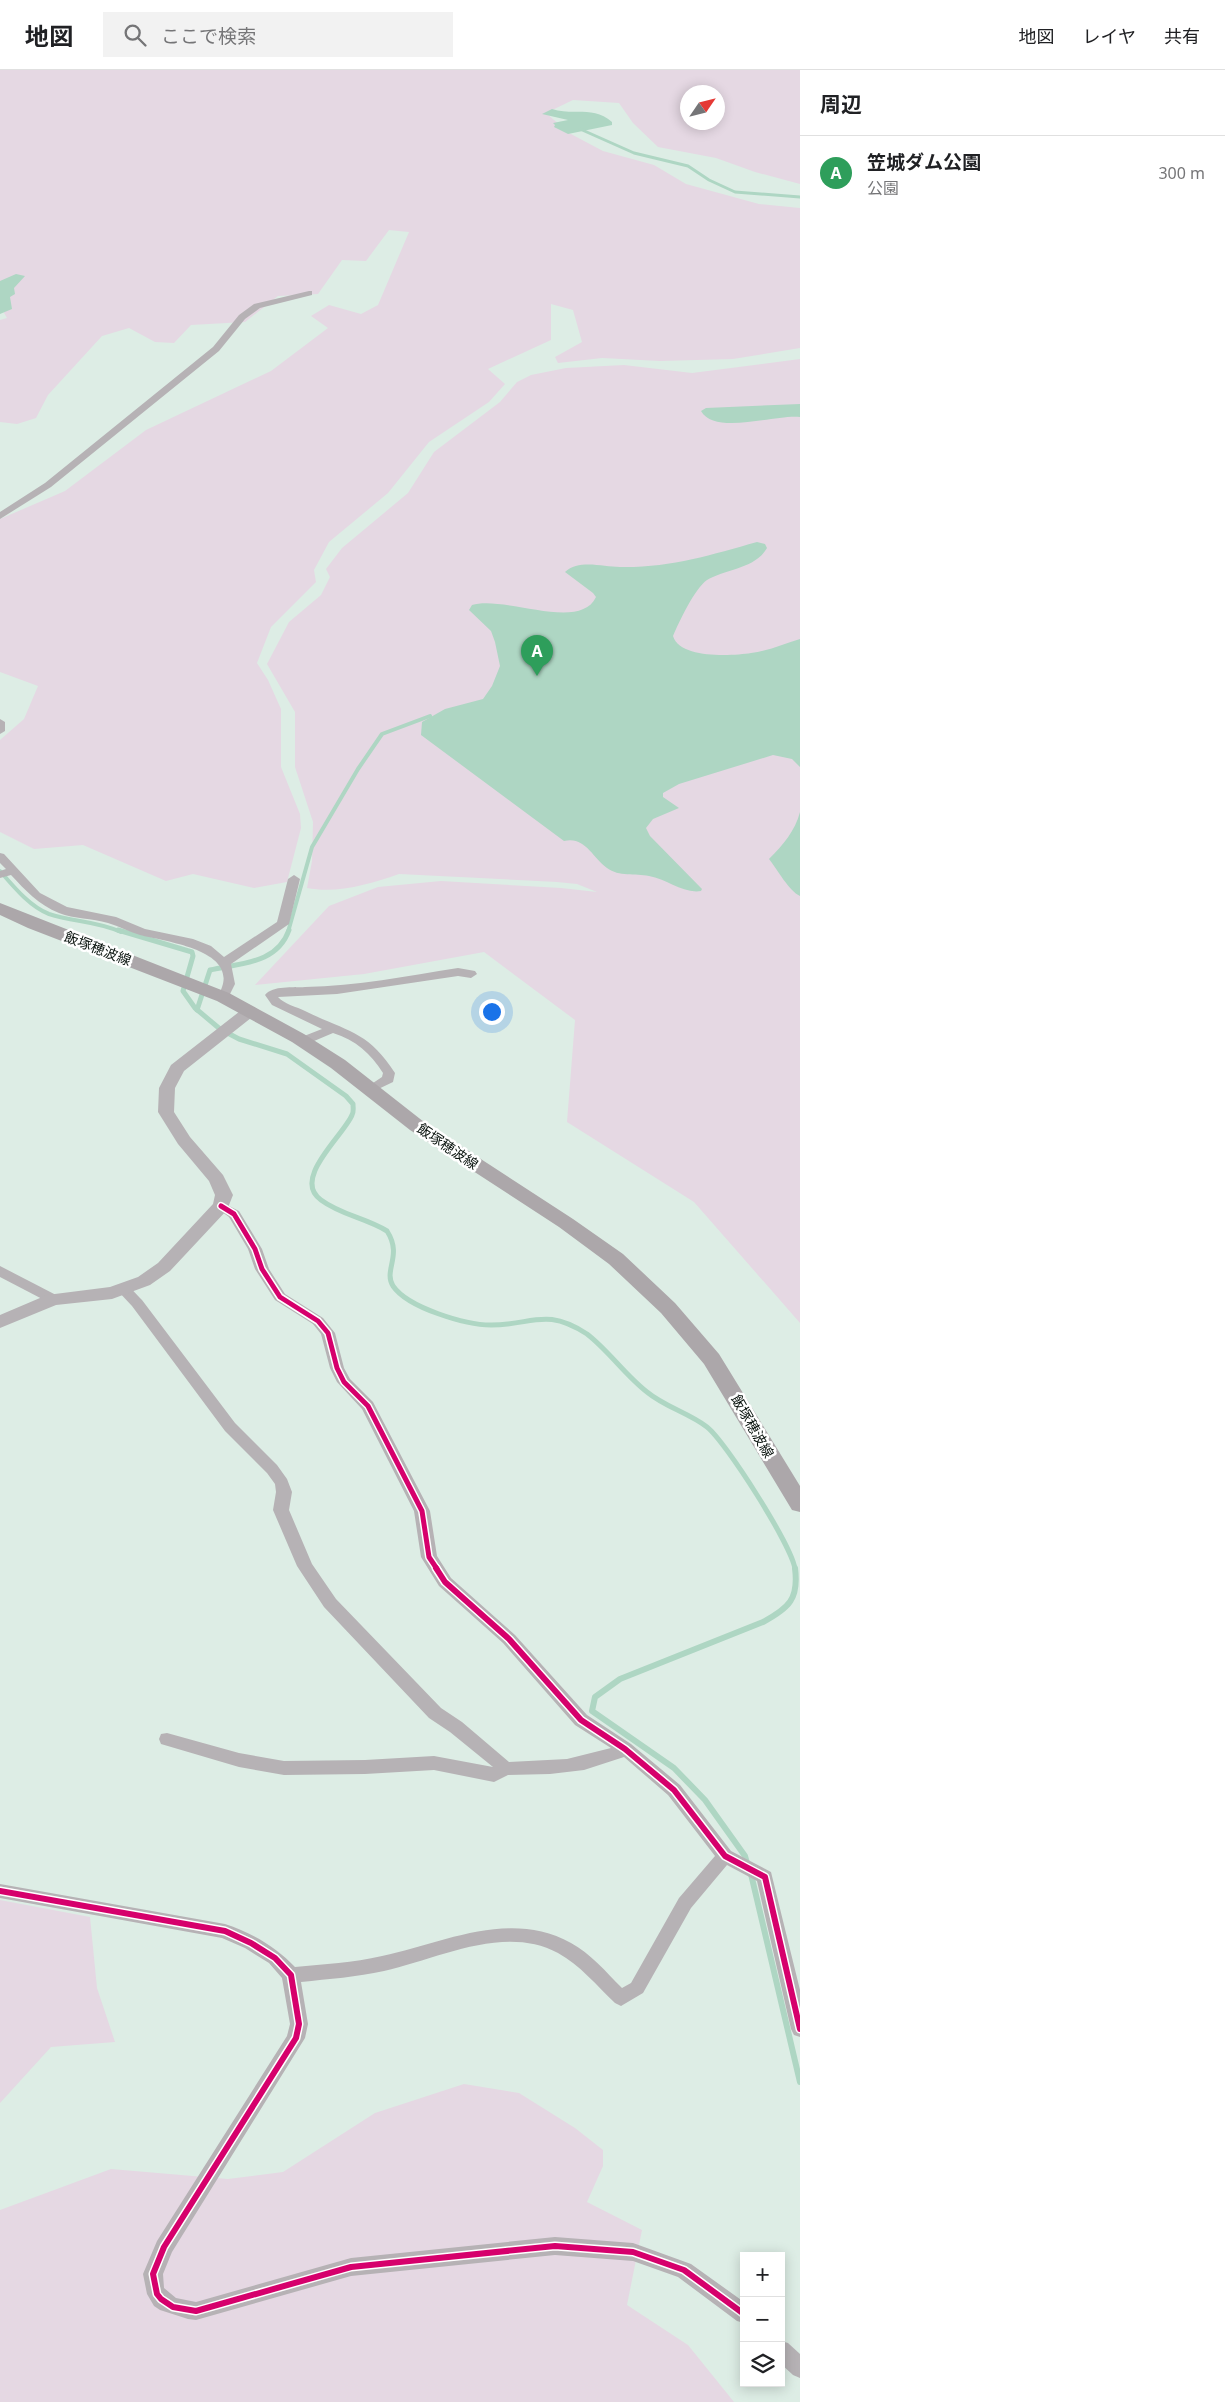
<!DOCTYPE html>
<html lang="ja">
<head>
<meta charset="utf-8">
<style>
  :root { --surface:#fff; --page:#f2f2f2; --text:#202124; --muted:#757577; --line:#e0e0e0; --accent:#b45309 }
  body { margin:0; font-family:"Noto Sans","Noto Sans JP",sans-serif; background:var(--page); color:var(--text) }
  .controls { position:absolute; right:15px; bottom:15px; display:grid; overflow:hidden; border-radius:0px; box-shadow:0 2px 12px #0003 }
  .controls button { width:45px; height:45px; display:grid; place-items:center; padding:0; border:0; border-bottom:1px solid var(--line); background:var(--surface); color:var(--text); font:25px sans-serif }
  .compass { position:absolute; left:680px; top:15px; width:45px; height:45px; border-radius:50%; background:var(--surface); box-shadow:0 2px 12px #0003; rotate:55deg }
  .you { position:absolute; left:491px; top:941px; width:18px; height:18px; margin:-12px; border:4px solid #fff; border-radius:50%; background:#1a73e8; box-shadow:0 0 0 8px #1a73e833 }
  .badge { display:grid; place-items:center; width:32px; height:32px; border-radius:50%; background:var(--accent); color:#fff; font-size:16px; font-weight:700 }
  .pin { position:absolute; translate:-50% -41px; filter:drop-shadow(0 1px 2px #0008) }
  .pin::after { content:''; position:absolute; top:26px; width:18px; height:15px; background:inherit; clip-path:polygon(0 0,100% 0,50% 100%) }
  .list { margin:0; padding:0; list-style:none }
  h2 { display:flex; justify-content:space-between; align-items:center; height:65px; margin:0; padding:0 20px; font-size:21px }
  h2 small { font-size:16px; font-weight:400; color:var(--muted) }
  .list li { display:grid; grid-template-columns:32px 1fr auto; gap:15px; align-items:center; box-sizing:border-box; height:75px; padding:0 20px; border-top:1px solid var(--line) }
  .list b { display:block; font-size:19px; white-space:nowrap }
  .list p { margin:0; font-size:16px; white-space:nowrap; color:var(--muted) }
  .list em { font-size:16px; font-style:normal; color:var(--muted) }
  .icon { flex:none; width:28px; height:28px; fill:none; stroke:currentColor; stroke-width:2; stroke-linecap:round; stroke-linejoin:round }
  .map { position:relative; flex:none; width:800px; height:2332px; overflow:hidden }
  header { display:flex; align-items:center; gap:30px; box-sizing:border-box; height:70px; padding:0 25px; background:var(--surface); border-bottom:1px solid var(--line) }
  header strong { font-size:24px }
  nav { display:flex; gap:28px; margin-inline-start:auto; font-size:18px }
  .search { width:350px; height:45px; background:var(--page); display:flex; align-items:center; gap:12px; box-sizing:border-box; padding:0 18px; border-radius:0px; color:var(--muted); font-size:19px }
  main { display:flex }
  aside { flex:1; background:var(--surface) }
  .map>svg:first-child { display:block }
  .green { fill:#e5d8e3; fill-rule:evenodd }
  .water { fill:#aed6c3 }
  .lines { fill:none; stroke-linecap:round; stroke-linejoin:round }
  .stream-far3 { stroke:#aed6c3; stroke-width:3 }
  .stream-far2 { stroke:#aed6c3; stroke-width:4 }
  .stream-far1 { stroke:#aed6c3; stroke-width:5 }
  .stream { stroke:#aed6c3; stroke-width:6 }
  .minor { fill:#b6b2b5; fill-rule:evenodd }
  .tertiary { fill:#b6b2b5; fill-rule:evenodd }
  .secondary { fill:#aca7aa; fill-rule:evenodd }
  .cycleway-far1-casing { stroke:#fff; stroke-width:8 }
  .cycleway-casing { stroke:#fff; stroke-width:9 }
  .cycleway-far1 { stroke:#d6006c; stroke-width:5 }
  .cycleway { stroke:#d6006c; stroke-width:6 }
  .labels { text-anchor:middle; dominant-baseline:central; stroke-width:5; stroke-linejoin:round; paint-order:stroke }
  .street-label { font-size:14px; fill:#08120d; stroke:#fff }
</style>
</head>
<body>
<header>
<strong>地図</strong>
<div class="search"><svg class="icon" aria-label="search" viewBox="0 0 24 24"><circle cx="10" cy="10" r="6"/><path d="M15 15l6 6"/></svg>ここで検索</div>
<nav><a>地図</a><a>レイヤ</a><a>共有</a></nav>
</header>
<main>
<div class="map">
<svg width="800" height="2332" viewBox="0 0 800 2332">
  <rect width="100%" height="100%" fill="#ddede5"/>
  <g class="green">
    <path d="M0,0H800V114L755,102L716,88L658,77L633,53L619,33L573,30L546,43L569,63L603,81L654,95L686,114L759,134L800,138V278L733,289L660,291L602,288L558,293L555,287L582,272L573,240L551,234V270L488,299L505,314L489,332L429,372L388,423L329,472L314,500L316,512L271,557L257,593L268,610L281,639V697L300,744L301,758L287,812L254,818L193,804L166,811L83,775L34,779L0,762V670L24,649L38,616L0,602V449L65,421L146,360L271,301L328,258L311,246L329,235L361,244L378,235L409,162L389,160L366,191L342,190L318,224L278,226L245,252L191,255L174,273L155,272L129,258L102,266L48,325L36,348L17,354L0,352V250L7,248L3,241L0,240ZM688,22H718V52H688Z"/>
    <path d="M800,289V1253L694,1132L567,1052L575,950L484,882L364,904L255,915L329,836L378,817L441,811L561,818L597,822L577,814L557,812L399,804C371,814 336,824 307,818L312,791L313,752L295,697V642L267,594L289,552L321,525L330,507L326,499L342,478L408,423L434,382L500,332L517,312L531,305L566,298L624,295L692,303Z"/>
    <polygon points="0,1830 90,1847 97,1918 115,1972 51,1977 0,2033"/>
    <polygon points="464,2014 519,2023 575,2058 603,2080 603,2096 587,2132 642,2160 627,2235 688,2275 734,2332 0,2332 0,2140 111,2099 228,2109 283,2102 375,2043"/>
  </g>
  <g class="water">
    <path d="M552,39C573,46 593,35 612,52V55L568,64L554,57L555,55L553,53L568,50L542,44Z"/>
    <polygon points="16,204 25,206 14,218 15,224 10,227 12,239 0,244 0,211"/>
    <path d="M800,334V347C776,344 715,366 701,341L706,338Z"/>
    <path d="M757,472L765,474L767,478C755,499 725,499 707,510C695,518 679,552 673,566C680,589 732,586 751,583C768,581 784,574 800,569V697L792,689L773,685L679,714L663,723V727L679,738L653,749L646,758L650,766L702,819L701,821C683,824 667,809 649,806C635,803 619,807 607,798C592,787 585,766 564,771L421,665L422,652L445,639L483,629L492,616L500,596L495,572L491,561L469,540L472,535C504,525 580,562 596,527L593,523L565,502C579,489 603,497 620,497C669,498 711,485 757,472Z"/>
    <path d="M800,742V826C789,821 777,799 769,789C783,775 795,761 800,742Z"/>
  </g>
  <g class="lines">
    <polyline class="stream-far3" points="580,59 634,83 688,96 709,110 735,122 800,127"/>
    <g class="stream-far2">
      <path d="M0,801C13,816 30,837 49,844C73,852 98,851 121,862"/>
      <polyline points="288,862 312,777 358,699 382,664 430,646"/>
    </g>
    <g class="stream-far1">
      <path d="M118,860L192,882L193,886L183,921L195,938L220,959L239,969L287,984L346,1026L353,1034C353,1038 354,1042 352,1045C344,1065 291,1109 321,1130C341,1145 366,1148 387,1161C403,1186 383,1200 393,1216C408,1238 466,1255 491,1255C533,1255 545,1237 587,1264C609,1281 625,1305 647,1322C665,1337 689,1343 707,1357C726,1372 792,1476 795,1499"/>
      <path d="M197,940L210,900C241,893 277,894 289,860"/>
    </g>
    <g class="stream">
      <path d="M747,1793L745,1786L705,1730L674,1698L592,1641L595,1627L620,1609L763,1552C789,1538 799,1529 795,1498"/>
      <polyline points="751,1804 800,2012"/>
    </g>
    <g class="minor">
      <polygon points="309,221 312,221 312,225 260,238 245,249 219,281 51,417 0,449 0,442 45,413 213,277 239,245 254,234"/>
      <polygon points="0,649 5,652 5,661 0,664"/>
      <path d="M0,783L4,784L40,823L67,837L116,847L145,859L193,869L211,876L224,887L277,852L288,809L294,805L300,809L289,854L231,894L235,914L227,930L223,931L217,927C247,881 167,872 140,865C129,862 119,856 108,853C92,848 74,849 59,843C39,835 25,820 11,805L0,808V801L6,799L0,793Z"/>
      <path d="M458,898L475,901L477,904L471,908L458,906L337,924L278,927C284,934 297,937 305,941C348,962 368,961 395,1003L393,1012L370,1023L364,1019L382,1007L383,1003C370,983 356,970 333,963L307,974H299L297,971L299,968L322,959L272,935L265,925C273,915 293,918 305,917C357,916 407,906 458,898Z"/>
      <path d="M221,1132L239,1141L262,1179L269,1199L285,1224L323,1248L335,1263L344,1298L350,1309L373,1332L430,1441L437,1486L451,1508L515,1565L587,1645L631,1674L680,1715L731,1781L771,1802L800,1920V1967L794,1965L791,1959L757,1811L727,1795L691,1838L643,1923L621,1936L615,1933C597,1916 580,1895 558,1883C504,1854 438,1889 384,1901C357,1907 329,1909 301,1912L308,1954L305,1968L172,2182L163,2204L164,2218L176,2228L196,2232L351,2188L555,2167L633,2173L691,2194L744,2232V2253L737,2251L678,2207L633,2191L555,2185L351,2206L196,2250L188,2249L160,2240L154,2236L147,2224L143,2204L157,2171L287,1966L290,1954L282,1908L269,1893L245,1878L222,1868L0,1828V1814L225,1854C252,1863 276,1877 295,1897C324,1894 353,1893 382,1886C444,1873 509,1839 571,1873C590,1883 606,1902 622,1918L631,1913L679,1828L715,1786L668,1725L624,1687L584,1700L550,1704L508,1705L494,1712L434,1700L365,1704L284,1705L239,1697L161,1674L159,1669L161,1664L167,1663L239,1683L284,1691L365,1690L434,1686L493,1697L450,1662L429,1648L324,1537L297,1496L273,1440L276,1422L275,1414L267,1403L225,1361L132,1236L117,1220L119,1217C130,1214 135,1223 142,1230L235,1353L277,1395L287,1409L292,1422L289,1440L312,1494L336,1529L441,1638L462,1652L509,1692L567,1689L611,1678L575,1655L503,1573L439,1516L421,1487L414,1441L362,1339L337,1312L330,1298L321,1264L313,1254L275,1230L255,1199L248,1179L229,1147L214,1136Z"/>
      <polygon points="0,1196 58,1226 60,1229 53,1234 48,1232 0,1207"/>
      <polygon points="781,2271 788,2273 800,2284 800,2308 793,2305 781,2294"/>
    </g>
    <polygon class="tertiary" points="250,936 256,938 258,941 256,944 184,1001 175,1018 174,1042 190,1067 223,1105 233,1125 227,1140 170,1201 150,1215 112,1229 56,1235 0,1258 0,1245 47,1225 110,1217 138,1207 158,1193 213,1134 215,1125 209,1111 178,1074 158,1042 159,1018 171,995 244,938"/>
    <polygon class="secondary" points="0,833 229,923 304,964 345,990 424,1052 573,1149 623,1184 675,1233 719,1284 800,1416 800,1442 792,1440 704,1294 661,1243 609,1194 559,1157 410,1060 331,998 292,972 217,931 28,858 0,845"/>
    <g class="cycleway-far1-casing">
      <polyline id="cycleway-far1" points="221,1136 234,1144 255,1179 262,1199 280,1227 318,1251 328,1263 337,1298 344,1312 368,1336 422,1441 429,1487 437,1499"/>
    </g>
    <g class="cycleway-casing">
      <g id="cycleway">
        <polyline points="436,1498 445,1512 509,1569 581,1650 625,1679 674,1720 725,1786 765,1807 800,1959"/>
        <polyline points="0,1821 225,1861 251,1873 275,1888 291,1905 299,1954 296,1968 164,2177 153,2204 157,2224 161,2229 173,2237 196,2241 351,2197 555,2176 633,2182 684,2200 744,2244"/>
      </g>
    </g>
    <use href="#cycleway-far1" class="cycleway-far1"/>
    <use href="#cycleway" class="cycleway"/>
  </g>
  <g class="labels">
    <g class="street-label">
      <text transform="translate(98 878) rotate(21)">飯塚穂波線</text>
      <text transform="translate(448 1076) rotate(34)">飯塚穂波線</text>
      <text transform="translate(753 1356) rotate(60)">飯塚穂波線</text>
    </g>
  </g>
</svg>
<div class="controls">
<button>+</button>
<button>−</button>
<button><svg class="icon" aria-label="layers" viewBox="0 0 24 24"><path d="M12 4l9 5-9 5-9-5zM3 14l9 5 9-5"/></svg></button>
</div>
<svg class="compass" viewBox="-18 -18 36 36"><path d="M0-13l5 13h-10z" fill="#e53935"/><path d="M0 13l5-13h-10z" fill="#757577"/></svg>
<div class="you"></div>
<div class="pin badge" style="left:537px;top:606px;background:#2e9e5b">A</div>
</div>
<aside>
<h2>周辺<small></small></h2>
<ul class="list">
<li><span class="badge" style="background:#2e9e5b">A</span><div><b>笠城ダム公園</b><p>公園</p></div><em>300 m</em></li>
</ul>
</aside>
</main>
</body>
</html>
